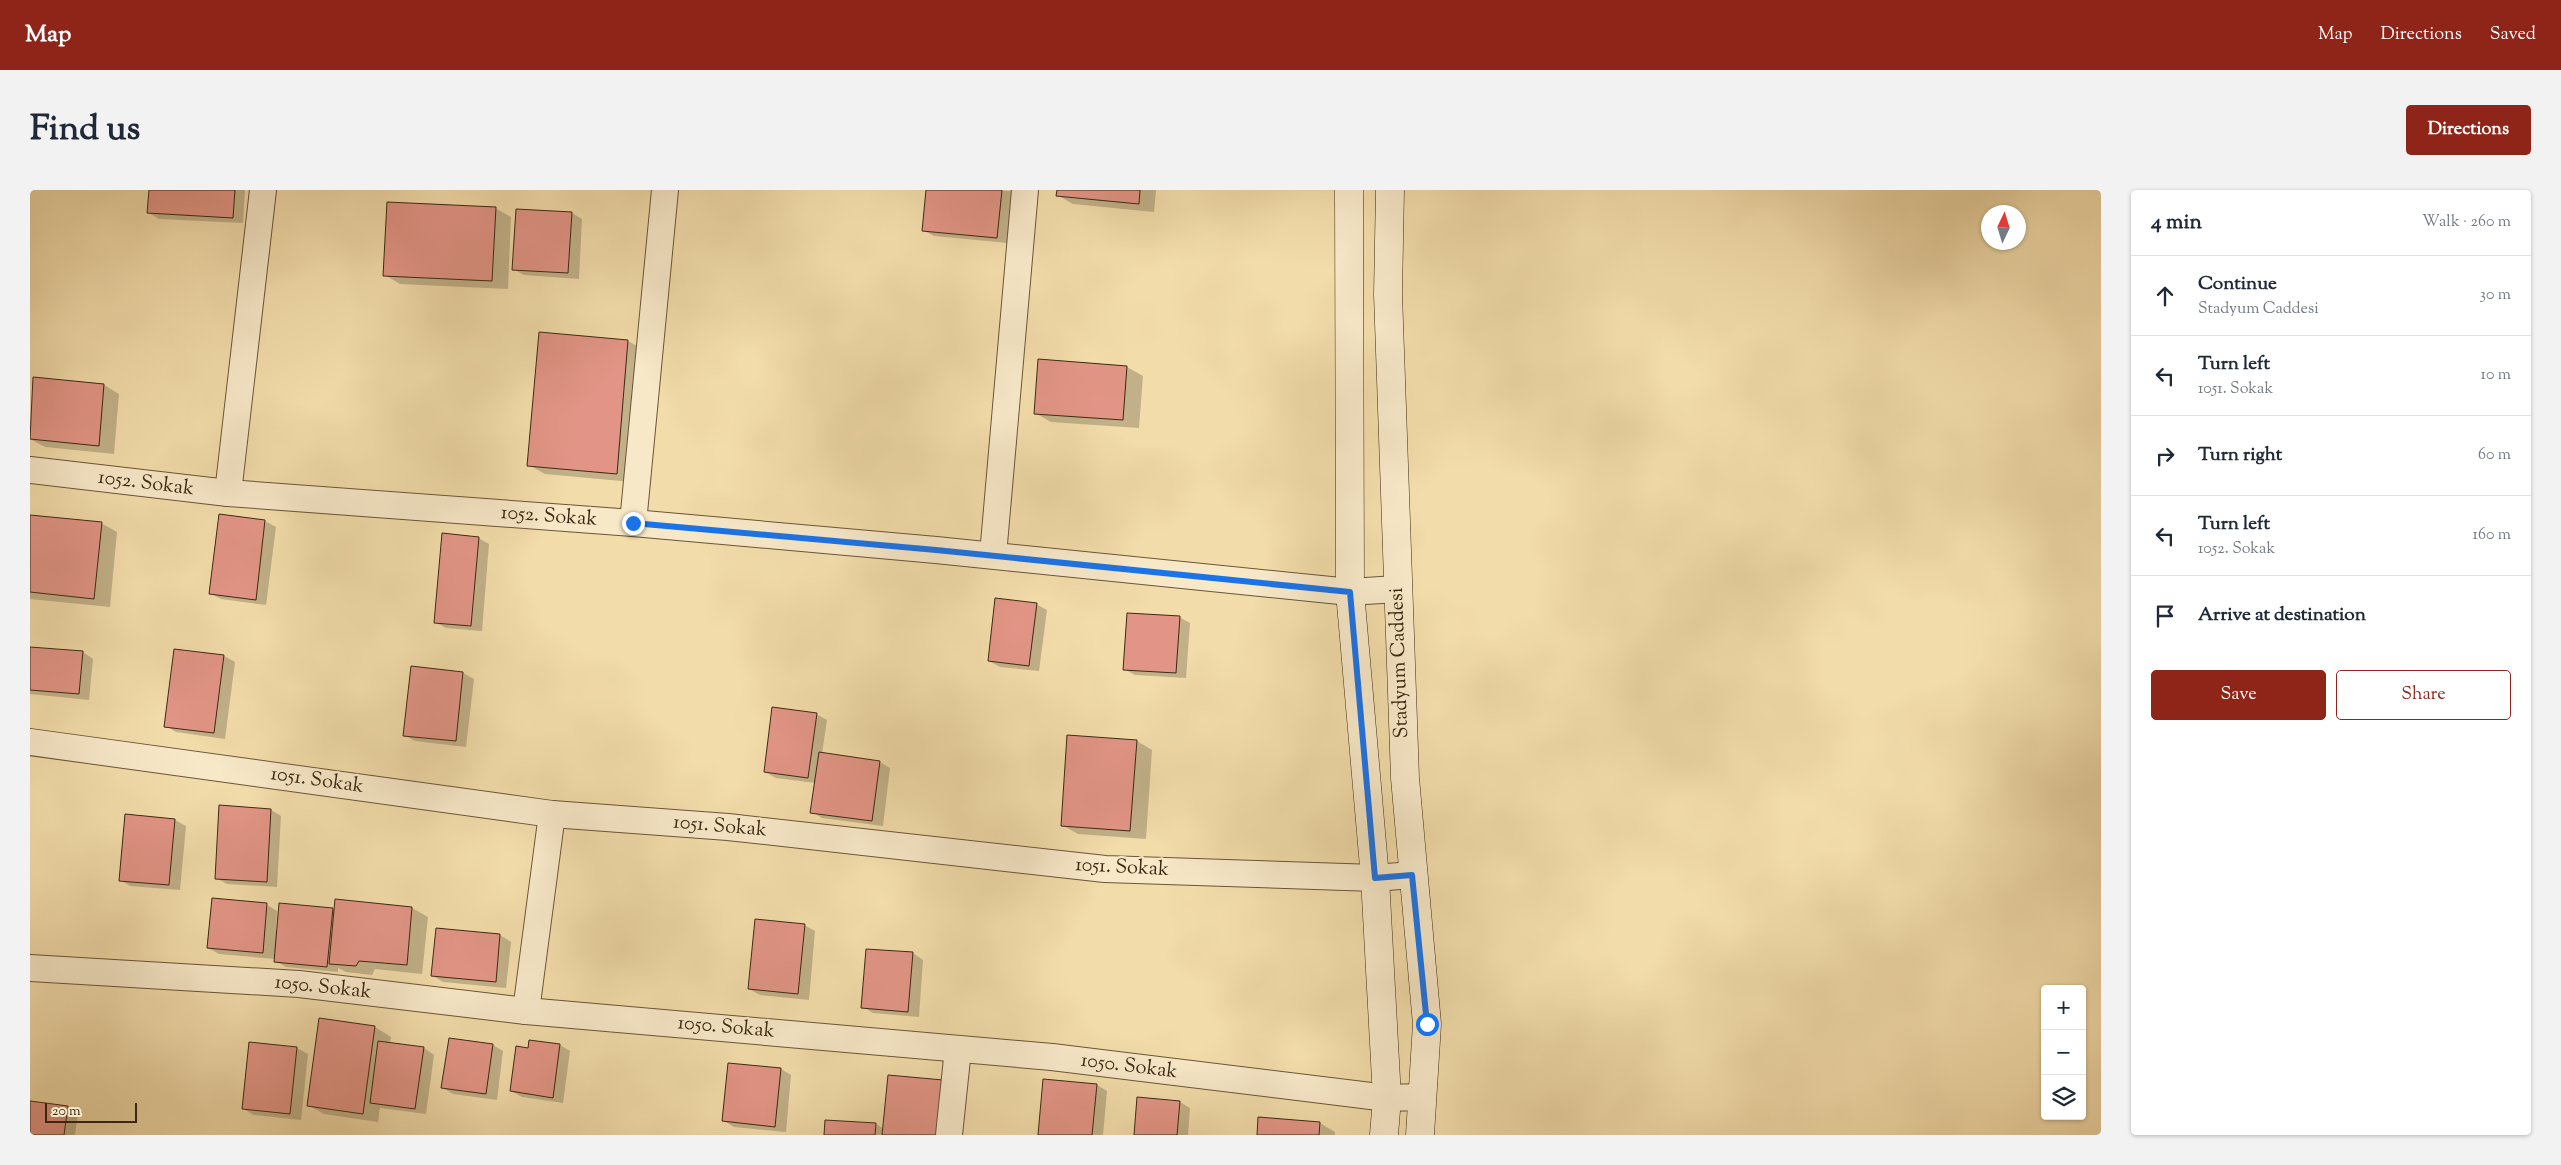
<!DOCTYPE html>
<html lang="en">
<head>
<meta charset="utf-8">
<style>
  :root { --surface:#fff; --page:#f2f2f3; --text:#1f2937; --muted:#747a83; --line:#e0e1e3; --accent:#8f2418 }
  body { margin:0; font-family:"Sorts Mill Goudy",serif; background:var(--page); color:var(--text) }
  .controls { position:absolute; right:15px; bottom:15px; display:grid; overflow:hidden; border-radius:5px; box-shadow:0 1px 4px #0004 }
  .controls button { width:45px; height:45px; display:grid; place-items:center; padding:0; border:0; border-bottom:1px solid var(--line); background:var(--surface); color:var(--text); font:25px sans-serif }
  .compass { position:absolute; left:1951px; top:15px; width:45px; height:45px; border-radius:50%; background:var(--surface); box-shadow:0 1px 4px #0004; rotate:4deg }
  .scale { position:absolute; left:15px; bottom:12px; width:92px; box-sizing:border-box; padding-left:5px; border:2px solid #3c2812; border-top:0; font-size:14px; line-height:18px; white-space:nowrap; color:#3c2812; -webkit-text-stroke:4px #f7e8c8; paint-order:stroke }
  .stop { position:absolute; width:15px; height:15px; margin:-11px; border:4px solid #1a73e8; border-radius:50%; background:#fff }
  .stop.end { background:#1a73e8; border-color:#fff; box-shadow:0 1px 5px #0008 }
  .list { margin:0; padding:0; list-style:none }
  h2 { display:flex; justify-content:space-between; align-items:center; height:65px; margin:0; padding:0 20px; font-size:21px }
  h2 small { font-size:16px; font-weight:400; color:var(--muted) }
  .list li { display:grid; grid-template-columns:32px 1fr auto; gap:15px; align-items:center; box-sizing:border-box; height:80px; padding:0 20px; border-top:1px solid var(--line) }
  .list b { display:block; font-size:19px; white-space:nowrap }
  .list p { margin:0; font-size:16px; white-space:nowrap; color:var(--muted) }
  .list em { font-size:16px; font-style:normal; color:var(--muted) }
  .actions { display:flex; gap:10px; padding:15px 20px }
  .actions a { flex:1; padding:11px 0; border:1px solid var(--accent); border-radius:5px; text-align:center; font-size:18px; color:var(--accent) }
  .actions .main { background:var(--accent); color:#fff }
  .icon { flex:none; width:28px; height:28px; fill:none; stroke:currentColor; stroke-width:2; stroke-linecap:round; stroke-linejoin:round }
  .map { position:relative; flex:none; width:2071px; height:945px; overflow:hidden; border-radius:5px }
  header { display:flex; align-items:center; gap:30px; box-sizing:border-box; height:70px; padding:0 25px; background:var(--accent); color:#fff }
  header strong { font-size:24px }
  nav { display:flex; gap:28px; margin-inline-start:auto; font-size:18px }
  .intro { display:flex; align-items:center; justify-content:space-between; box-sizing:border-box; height:120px; padding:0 30px }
  h1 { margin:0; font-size:35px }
  .button { padding:12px 22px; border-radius:5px; background:var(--accent); color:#fff; font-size:18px; font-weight:700 }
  main { display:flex; gap:30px; padding:0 30px }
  aside { flex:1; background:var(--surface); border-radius:5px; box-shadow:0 1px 4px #0004 }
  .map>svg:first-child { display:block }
  .shadow { fill:#0003 }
  .building { fill:#e29586; stroke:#3c2812 }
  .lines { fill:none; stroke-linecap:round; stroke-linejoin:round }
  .street-casing { stroke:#6a5538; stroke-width:28 }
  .secondary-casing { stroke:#3c2812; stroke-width:29 }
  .street { stroke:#f7e8c8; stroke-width:26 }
  .secondary { stroke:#f7e8c8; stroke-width:28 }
  .route { stroke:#1a73e8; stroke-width:6 }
  .labels { text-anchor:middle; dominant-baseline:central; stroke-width:4.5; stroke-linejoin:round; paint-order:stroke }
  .street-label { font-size:20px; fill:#3c2812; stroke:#f7e8c8 }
</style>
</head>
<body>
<header>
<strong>Map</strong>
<nav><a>Map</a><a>Directions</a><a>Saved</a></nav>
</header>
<div class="intro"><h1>Find us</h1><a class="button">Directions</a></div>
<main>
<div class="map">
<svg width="2071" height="945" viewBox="0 0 2071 945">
  <rect width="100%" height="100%" fill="#f2dcaa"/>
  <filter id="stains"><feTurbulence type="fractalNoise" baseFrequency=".004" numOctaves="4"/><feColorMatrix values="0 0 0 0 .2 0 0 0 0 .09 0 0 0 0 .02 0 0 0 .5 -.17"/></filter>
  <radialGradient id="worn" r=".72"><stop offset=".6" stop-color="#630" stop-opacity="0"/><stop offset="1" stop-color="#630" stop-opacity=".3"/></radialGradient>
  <g class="shadow">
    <polygon points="120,0 215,0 213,33 129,29 119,23"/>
    <polygon points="897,0 983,1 978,53 904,46 893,40"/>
    <polygon points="1028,0 1126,0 1124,22 1043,14 1027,5"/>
    <polygon points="465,18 481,27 478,99 370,94 355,85"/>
    <polygon points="542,23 552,29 549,89 494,85 483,79"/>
    <polygon points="510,143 598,151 614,160 602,292 515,284 499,275"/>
    <polygon points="1097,177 1113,186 1109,238 1021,232 1005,223"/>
    <polygon points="5,188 74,195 89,204 84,264 15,257 0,249"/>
    <polygon points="0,326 71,333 87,342 80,417 0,409"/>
    <polygon points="235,331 246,337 236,415 191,409 180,403"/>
    <polygon points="448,348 459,354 452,441 416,438 405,432"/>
    <polygon points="1006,414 1017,420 1009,481 970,477 959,471"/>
    <polygon points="1149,427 1160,433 1156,488 1105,485 1094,479"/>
    <polygon points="0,458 53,462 63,469 59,510 0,504"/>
    <polygon points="146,460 194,466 205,472 195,549 146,542 136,536"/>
    <polygon points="382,477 433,483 444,489 436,557 385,551 374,545"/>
    <polygon points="786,524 797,530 792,564 850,572 860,578 853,636 792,628 782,622 786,593 746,588 735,582"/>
    <polygon points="1107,551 1122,560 1116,649 1048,644 1032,635"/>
    <polygon points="241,620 251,626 247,697 197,694 186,688"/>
    <polygon points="96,626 145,630 156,636 150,700 100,696 90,690"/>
    <polygon points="237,715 247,721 246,740 248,740 303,719 382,718 398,727 392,784 345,779 342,785 316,782 308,778 308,782 256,777 245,771 245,769 189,764 178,758"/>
    <polygon points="774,735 785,741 779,810 730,805 719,799"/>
    <polygon points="407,739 470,745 481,752 476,798 413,792 403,786"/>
    <polygon points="883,763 893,770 889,827 843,823 833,817"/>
    <polygon points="290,830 345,837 361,847 360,854 394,858 404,865 396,924 350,918 348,932 294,924 278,915"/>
    <polygon points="220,853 267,858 278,864 271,930 224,925 213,919"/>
    <polygon points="463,855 473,861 467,910 423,904 413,898"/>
    <polygon points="530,855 540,861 533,913 492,907 481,901 499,859"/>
    <polygon points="751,879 761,885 756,942 704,937 694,931"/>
    <polygon points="1067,895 1077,901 1073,945 1009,945"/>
    <polygon points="1150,912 1160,918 1158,945 1105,945"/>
    <polygon points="0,913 38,917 48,923 45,945 0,945"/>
    <polygon points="1290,933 1305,942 1305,945 1228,945"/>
    <polygon points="846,934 854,939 918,945 795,945"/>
  </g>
  <g class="building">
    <polygon points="119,0 205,0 203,28 117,23"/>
    <polygon points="896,0 972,0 967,48 892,41"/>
    <polygon points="1027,0 1110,0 1109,14 1026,6"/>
    <polygon points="357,12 466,17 462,91 353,86"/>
    <polygon points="486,19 542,22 538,83 482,80"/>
    <polygon points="509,142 598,150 587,284 497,276"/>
    <polygon points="1008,169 1097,176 1093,230 1004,224"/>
    <polygon points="3,187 74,194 69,256 0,249"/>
    <polygon points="189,324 235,330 226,410 179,404"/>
    <polygon points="0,325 72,332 64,409 0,402"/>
    <polygon points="412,343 449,347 441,436 404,433"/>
    <polygon points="965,408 1007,413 999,476 958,471"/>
    <polygon points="1097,423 1150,426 1146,483 1093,480"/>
    <polygon points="0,457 53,461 49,504 0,500"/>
    <polygon points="144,459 194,465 184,543 134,537"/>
    <polygon points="381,476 433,482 426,551 373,546"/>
    <polygon points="742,517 787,523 778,588 734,582"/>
    <polygon points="1037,545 1107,550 1100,641 1031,636"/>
    <polygon points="789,562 850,571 842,631 780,623"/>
    <polygon points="189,615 241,619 237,692 185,689"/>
    <polygon points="95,624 145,629 139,695 89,691"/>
    <polygon points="182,708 237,713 233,763 177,758"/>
    <polygon points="305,709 382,717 377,775 329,771 326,776 299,774"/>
    <polygon points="249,713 303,718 297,777 244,772"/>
    <polygon points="725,729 775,734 768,804 718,799"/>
    <polygon points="406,738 470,744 466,792 401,786"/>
    <polygon points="836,759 883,762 878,822 831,818"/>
    <polygon points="289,828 345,836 333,924 277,916"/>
    <polygon points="419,848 463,854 456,904 411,898"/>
    <polygon points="499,850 530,854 523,908 480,901 486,856 498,858"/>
    <polygon points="348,851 394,857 385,919 340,913"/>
    <polygon points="219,852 267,857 260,924 212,919"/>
    <polygon points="698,873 751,878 745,937 692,931"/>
    <polygon points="858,885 913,890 907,945 852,945"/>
    <polygon points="1013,889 1067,894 1062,945 1008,945"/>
    <polygon points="1107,907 1150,911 1147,945 1104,945"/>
    <polygon points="0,911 38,916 34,945 0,945"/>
    <polygon points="1228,927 1290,932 1289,945 1227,945"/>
    <polygon points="795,930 846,933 845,945 794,945"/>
  </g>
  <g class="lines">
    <g class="street-casing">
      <g id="street">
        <polyline points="0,280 198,303 603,333 906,360 1320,402 1367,399"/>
        <polyline points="198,303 233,0"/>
        <polyline points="603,333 635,0"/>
        <polyline points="963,365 995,0"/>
        <polyline points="0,552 522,624 698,637 1075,679 1345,688 1382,685"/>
        <polyline points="0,778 269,794 496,821 1022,867 1357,908 1391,907"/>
        <polyline points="496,821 522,624"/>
        <polyline points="919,945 928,859"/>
      </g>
    </g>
    <g class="secondary-casing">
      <g id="secondary">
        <polyline points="1319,0 1320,402 1345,688 1357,908 1354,945"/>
        <polyline points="1360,0 1358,104 1375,588 1397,834 1390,945"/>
      </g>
    </g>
    <use href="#street" class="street"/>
    <use href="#secondary" class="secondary"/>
  </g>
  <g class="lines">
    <polyline class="route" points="603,333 906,360 1320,402 1345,688 1382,685 1397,834"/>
  </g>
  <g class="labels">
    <g class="street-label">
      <text transform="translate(116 294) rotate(7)">1052. Sokak</text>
      <text transform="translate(519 327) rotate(4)">1052. Sokak</text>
      <text transform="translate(1370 473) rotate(-92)">Stadyum Caddesi</text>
      <text transform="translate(287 591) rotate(8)">1051. Sokak</text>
      <text transform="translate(690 637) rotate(5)">1051. Sokak</text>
      <text transform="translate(1092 678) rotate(3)">1051. Sokak</text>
      <text transform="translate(293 798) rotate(6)">1050. Sokak</text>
      <text transform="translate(696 838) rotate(5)">1050. Sokak</text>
      <text transform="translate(1099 877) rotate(7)">1050. Sokak</text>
    </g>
  </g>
  <rect width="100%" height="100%" filter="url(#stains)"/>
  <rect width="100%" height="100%" fill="url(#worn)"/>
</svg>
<div class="controls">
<button>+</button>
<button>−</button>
<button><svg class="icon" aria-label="layers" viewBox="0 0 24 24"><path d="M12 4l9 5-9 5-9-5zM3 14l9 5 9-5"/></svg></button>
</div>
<svg class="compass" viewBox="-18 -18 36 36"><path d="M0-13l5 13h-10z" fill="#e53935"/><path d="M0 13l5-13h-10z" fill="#747a83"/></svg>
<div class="scale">20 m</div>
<div class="stop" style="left:1397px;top:834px"></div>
<div class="stop end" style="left:603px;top:333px"></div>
</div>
<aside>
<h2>4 min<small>Walk · 260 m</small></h2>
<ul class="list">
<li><svg class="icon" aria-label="ahead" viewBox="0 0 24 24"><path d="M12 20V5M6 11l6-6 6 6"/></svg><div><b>Continue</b><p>Stadyum Caddesi</p></div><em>30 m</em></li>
<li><svg class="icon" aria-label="left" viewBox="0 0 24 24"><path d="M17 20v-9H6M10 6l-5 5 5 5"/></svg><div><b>Turn left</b><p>1051. Sokak</p></div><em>10 m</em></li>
<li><svg class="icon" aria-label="right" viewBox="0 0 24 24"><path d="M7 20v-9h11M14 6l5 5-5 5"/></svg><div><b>Turn right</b></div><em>60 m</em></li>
<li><svg class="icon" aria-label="left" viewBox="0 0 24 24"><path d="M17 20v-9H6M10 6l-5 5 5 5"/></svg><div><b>Turn left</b><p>1052. Sokak</p></div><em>160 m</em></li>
<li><svg class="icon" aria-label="arrive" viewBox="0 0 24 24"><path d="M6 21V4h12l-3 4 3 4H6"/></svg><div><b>Arrive at destination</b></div></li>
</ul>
<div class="actions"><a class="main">Save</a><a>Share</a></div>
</aside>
</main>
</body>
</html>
